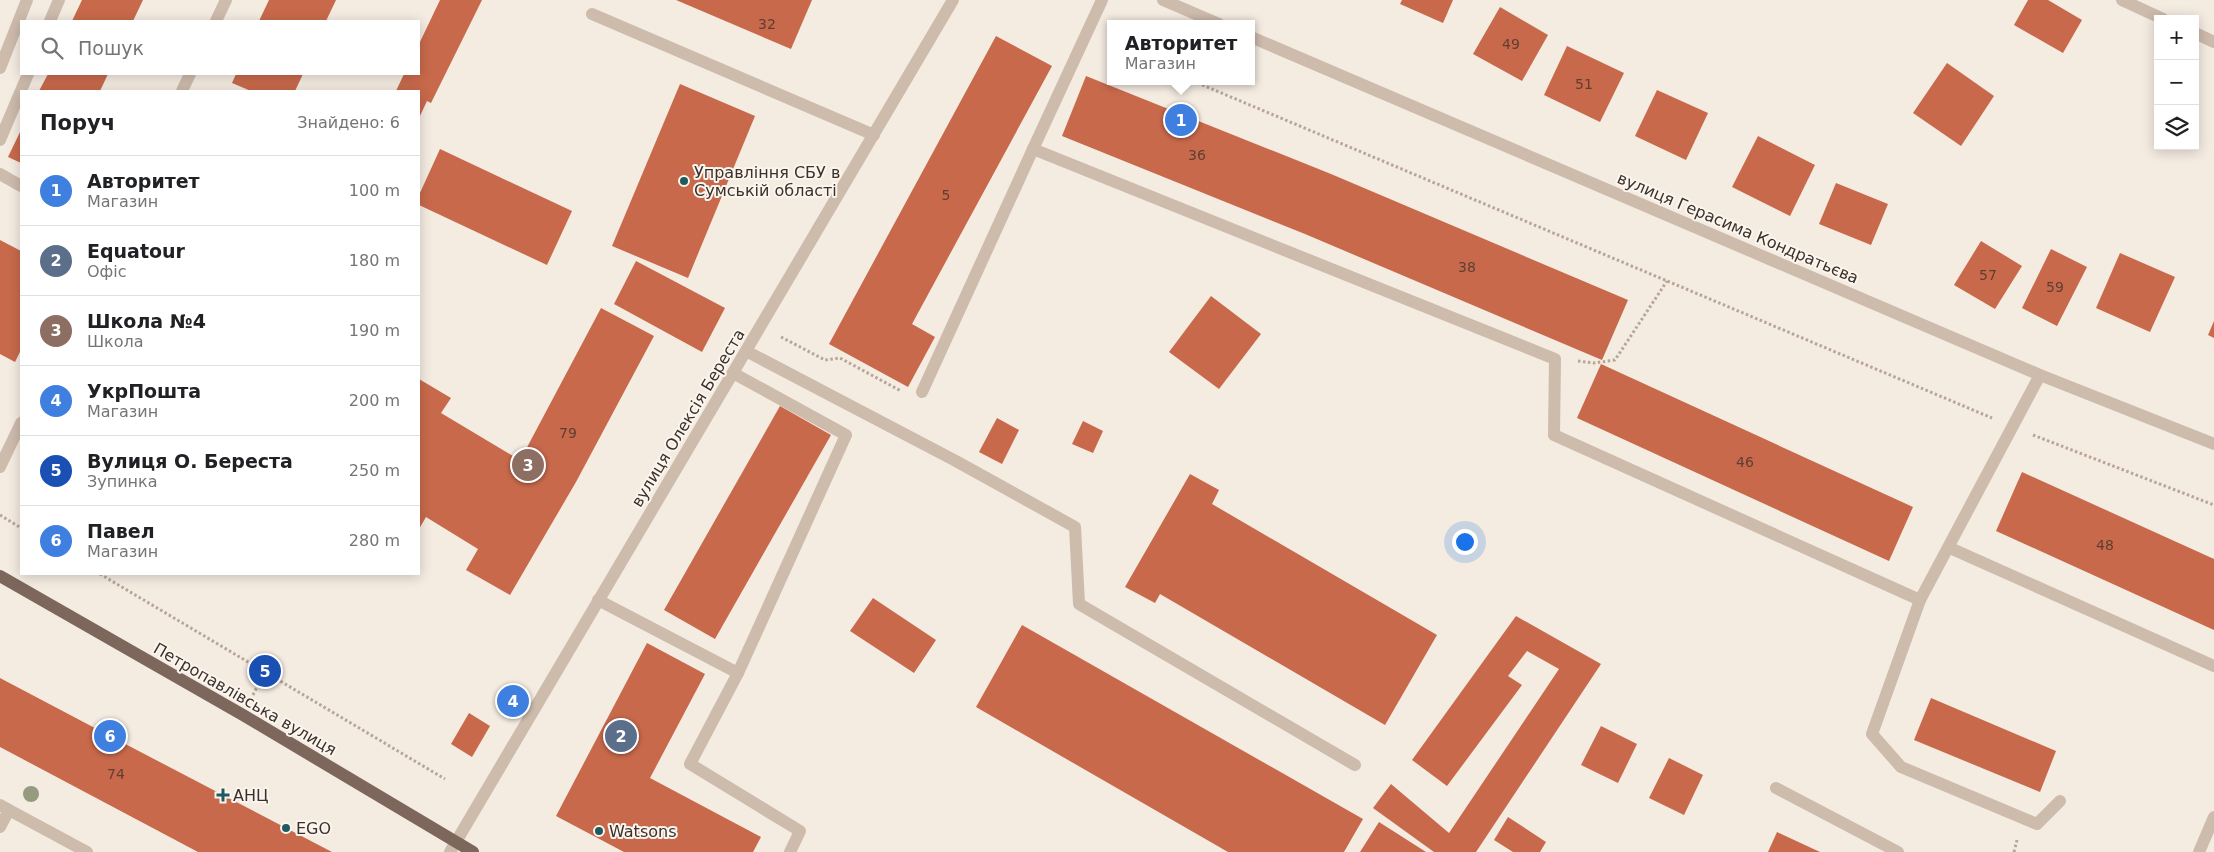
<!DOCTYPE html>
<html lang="uk">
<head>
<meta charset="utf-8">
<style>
  :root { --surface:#fff; --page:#f6f6f6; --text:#202124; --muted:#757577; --line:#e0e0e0; --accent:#ea580c }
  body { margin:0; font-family:"DejaVu Sans",sans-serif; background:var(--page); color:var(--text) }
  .controls { position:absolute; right:15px; top:15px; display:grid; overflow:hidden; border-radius:0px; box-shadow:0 2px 12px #0003 }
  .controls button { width:45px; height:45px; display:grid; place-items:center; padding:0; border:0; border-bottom:1px solid var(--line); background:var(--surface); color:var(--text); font:25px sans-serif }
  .you { position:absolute; left:1464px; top:541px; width:18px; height:18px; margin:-12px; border:4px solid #fff; border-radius:50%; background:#1a73e8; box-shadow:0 0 0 8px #1a73e833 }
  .badge { display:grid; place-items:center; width:32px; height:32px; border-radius:50%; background:var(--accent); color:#fff; font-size:16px; font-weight:700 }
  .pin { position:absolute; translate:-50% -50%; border:2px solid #fff; box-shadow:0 1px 5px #0006 }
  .popup { position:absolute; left:1107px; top:20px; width:148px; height:65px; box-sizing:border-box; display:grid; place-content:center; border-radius:0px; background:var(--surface); filter:drop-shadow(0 1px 4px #0005); font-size:16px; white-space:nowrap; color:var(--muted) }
  .popup b { font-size:19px; color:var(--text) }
  .popup::after { content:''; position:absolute; left:50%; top:100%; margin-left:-10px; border:10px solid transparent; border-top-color:var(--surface) }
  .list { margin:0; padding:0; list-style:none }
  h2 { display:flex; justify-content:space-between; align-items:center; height:65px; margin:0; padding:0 20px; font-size:21px }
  h2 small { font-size:16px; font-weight:400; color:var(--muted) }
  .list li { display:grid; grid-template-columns:32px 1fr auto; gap:15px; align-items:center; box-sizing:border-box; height:70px; padding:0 20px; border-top:1px solid var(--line) }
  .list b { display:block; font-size:19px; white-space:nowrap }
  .list p { margin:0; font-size:16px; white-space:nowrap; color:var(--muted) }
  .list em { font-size:16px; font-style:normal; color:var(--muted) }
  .icon { flex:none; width:28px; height:28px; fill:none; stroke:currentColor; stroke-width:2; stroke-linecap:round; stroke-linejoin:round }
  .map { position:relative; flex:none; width:2214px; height:852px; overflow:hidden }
  .search { position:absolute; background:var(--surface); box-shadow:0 2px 12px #0003; left:20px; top:20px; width:400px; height:55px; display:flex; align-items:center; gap:12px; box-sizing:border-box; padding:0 18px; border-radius:0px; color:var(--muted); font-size:19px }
  .panel { position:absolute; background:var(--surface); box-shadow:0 2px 12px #0003; left:20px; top:90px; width:400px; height:485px; border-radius:0px }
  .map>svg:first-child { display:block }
  .building { fill:#c8694b }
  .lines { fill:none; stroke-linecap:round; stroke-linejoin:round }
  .path { stroke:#b9a596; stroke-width:3; stroke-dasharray:2.5 2.5; stroke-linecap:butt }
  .minor { stroke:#cdbbac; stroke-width:12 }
  .major { stroke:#7d675c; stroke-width:12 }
  .tree { fill:#969b7f }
  .poi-dot { fill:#1f5a5e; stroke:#fbf5ee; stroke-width:2 }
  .labels { text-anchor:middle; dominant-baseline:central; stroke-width:4; stroke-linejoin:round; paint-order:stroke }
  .number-label { font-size:14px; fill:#5e3e33 }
  .poi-label { font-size:16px; fill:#3b302b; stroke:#fbf5ee; text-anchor:start }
  .street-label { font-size:16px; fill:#3b302b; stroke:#fbf5ee }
</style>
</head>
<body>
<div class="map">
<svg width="2214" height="852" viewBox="0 0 2214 852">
  <rect width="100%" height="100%" fill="#f4ebe1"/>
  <g class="building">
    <polygon points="82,0 143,0 133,21 72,21"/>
    <polygon points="269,0 336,0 326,21 259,21"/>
    <polygon points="440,0 482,0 431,103 427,101 419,118 419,91 396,91 404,74 419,74 419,44"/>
    <polygon points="676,0 812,0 791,49"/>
    <polygon points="1402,0 1453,0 1443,23 1400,4"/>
    <polygon points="2028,0 2048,0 2082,20 2063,53 2014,25"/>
    <polygon points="1500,7 1548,35 1522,81 1473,54"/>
    <polygon points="996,36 1052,66 912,324 935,337 908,387 829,344"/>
    <polygon points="1567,46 1624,73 1600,122 1544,95"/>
    <polygon points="1947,63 1994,96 1961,146 1913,113"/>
    <polygon points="48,74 108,74 100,91 39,91"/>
    <polygon points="236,74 303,74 295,91 251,91 232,83"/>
    <polygon points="1086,76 1331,174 1628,300 1602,360 1305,234 1062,136"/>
    <polygon points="680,84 755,116 688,278 612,246"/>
    <polygon points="1657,90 1708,113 1686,160 1635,136"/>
    <polygon points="21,130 21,163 8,157"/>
    <polygon points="1758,136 1815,165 1790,216 1732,187"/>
    <polygon points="440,149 572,211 547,265 419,205 419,195"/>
    <polygon points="1836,183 1888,204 1871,245 1819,224"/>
    <polygon points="0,240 21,251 21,350 15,362 0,354"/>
    <polygon points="1981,241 2022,266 1995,309 1954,285"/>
    <polygon points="2051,249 2087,267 2057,326 2022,308"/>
    <polygon points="2120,253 2175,277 2150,332 2096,308"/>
    <polygon points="636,261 725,308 702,352 614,304"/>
    <polygon points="1211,296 1261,334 1219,389 1169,352"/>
    <polygon points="601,308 654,336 576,482 510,595 466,570 478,549 426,517 419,529 419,379 451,398 441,413 533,468 537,461 524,453"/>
    <polygon points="2214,321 2214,338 2208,335"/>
    <polygon points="1601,364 1913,507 1889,561 1577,418"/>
    <polygon points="780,406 831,435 715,639 664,610"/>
    <polygon points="997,418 1019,430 1002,464 979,452"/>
    <polygon points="1083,421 1103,431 1093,453 1072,444"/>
    <polygon points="2022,472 2214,559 2214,630 1996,531"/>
    <polygon points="1190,474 1219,490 1212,504 1437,635 1385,725 1160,594 1155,603 1125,587"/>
    <polygon points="873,598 936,640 914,673 850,631"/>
    <polygon points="1516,616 1601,664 1476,852 1434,852 1373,808 1391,784 1449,833 1559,669 1527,651 1508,676 1522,685 1447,786 1412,760"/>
    <polygon points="1022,625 1363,819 1344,852 1228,852 976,707"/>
    <polygon points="647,643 705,674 650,778 761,837 753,852 624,852 556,816"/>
    <polygon points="0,678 110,736 332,852 198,852 0,747"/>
    <polygon points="1931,698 2056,751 2040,792 1914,740"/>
    <polygon points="469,713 490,726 472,757 451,744"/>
    <polygon points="1601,726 1637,744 1618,783 1581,765"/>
    <polygon points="1669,758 1703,775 1684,815 1649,798"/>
    <polygon points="1508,817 1546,842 1540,852 1513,852 1494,840"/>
    <polygon points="1379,822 1426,852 1360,852"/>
    <polygon points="1777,832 1820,852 1768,852"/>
  </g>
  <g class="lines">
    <g class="path">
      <polyline points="1193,81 1992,418"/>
      <polyline points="781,337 825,360 840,358 901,391"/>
      <polyline points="1578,361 1594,363 1615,360 1667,281"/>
      <polyline points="2033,435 2214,505"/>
      <polyline points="0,515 21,528"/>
      <polyline points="100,574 445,779"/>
      <polyline points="253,695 265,671"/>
      <polyline points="2014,852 2017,840"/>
    </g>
    <g class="minor">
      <polyline points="1102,0 1033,149 1555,359 1554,435 1920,600 2040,375"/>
      <polyline points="1163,0 1219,24"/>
      <polyline points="2122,0 2163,19"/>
      <polyline points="592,14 874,135"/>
      <polyline points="50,21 59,0"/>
      <polyline points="216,21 226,0"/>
      <polyline points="2195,33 2214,42"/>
      <polyline points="1251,37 2040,375 2214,444"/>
      <polyline points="0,68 27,0"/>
      <polyline points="182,91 190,74"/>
      <polyline points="0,140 28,74"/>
      <polyline points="0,174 21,186"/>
      <polyline points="746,351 954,460 1075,527 1079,604 1355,765"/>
      <polyline points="733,373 846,435 738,673 690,764 800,831 790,852"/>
      <polyline points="922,392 1033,149"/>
      <polyline points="0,467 21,423"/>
      <polyline points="1950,548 2214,666"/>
      <polyline points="598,600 738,673"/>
      <polyline points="1920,600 1872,734 1901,767 2037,824 2060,801"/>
      <polyline points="1776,788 1898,852"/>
      <polyline points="0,805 9,810 0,827"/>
      <polyline points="9,810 87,852"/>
      <polyline points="450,852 953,0"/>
      <polyline points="2199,852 2214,817"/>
    </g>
    <polyline class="major" points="0,576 243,715 473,852"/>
  </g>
  <circle class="tree" cx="31" cy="794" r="8"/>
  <g class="poi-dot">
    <circle cx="684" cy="181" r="5"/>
    <path d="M220.5 787.5h5v5h5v5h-5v5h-5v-5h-5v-5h5z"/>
    <circle cx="286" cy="828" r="5"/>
    <circle cx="599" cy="831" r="5"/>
  </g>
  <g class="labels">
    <g class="number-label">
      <text x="767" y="24">32</text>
      <text x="1511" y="44">49</text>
      <text x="1584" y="84">51</text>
      <text x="1197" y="155">36</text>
      <text x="946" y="195">5</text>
      <text x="1467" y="267">38</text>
      <text x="1988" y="275">57</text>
      <text x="2055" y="287">59</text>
      <text x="568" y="433">79</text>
      <text x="1745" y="462">46</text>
      <text x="2105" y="545">48</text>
      <text x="116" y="774">74</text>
    </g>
    <g class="poi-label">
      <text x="694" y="172">Управління СБУ в<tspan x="694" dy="18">Сумській області</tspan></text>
      <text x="233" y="795">АНЦ</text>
      <text x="296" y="828">EGO</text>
      <text x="609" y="831">Watsons</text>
    </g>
    <g class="street-label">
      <text transform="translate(1738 228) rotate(23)">вулиця Герасима Кондратьєва</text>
      <text transform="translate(688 418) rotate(-59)">вулиця Олексія Береста</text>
      <text transform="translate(245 699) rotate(30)">Петропавлівська вулиця</text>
    </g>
  </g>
</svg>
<div class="controls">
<button>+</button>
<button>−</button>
<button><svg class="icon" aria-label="layers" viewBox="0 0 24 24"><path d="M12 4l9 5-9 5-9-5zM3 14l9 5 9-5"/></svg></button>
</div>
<div class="you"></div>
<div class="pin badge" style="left:1181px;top:120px;background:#3f7fe0">1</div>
<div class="popup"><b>Авторитет</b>Магазин</div>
<div class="pin badge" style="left:621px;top:736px;background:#5c6f8a">2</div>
<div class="pin badge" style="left:528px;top:465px;background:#8d6e63">3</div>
<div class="pin badge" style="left:513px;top:701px;background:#3f7fe0">4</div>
<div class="pin badge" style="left:265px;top:671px;background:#1a4fb4">5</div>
<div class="pin badge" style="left:110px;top:736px;background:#3f7fe0">6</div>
<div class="search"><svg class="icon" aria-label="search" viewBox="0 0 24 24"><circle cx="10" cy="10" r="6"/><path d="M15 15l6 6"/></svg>Пошук</div>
<section class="panel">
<h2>Поруч<small>Знайдено: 6</small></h2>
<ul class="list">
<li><span class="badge" style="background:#3f7fe0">1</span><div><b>Авторитет</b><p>Магазин</p></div><em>100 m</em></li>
<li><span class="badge" style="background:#5c6f8a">2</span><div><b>Equatour</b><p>Офіс</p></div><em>180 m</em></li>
<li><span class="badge" style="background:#8d6e63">3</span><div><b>Школа №4</b><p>Школа</p></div><em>190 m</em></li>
<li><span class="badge" style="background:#3f7fe0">4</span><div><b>УкрПошта</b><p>Магазин</p></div><em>200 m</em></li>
<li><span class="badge" style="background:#1a4fb4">5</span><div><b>Вулиця О. Береста</b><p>Зупинка</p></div><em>250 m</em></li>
<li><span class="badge" style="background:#3f7fe0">6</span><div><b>Павел</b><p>Магазин</p></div><em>280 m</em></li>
</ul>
</section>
</div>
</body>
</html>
